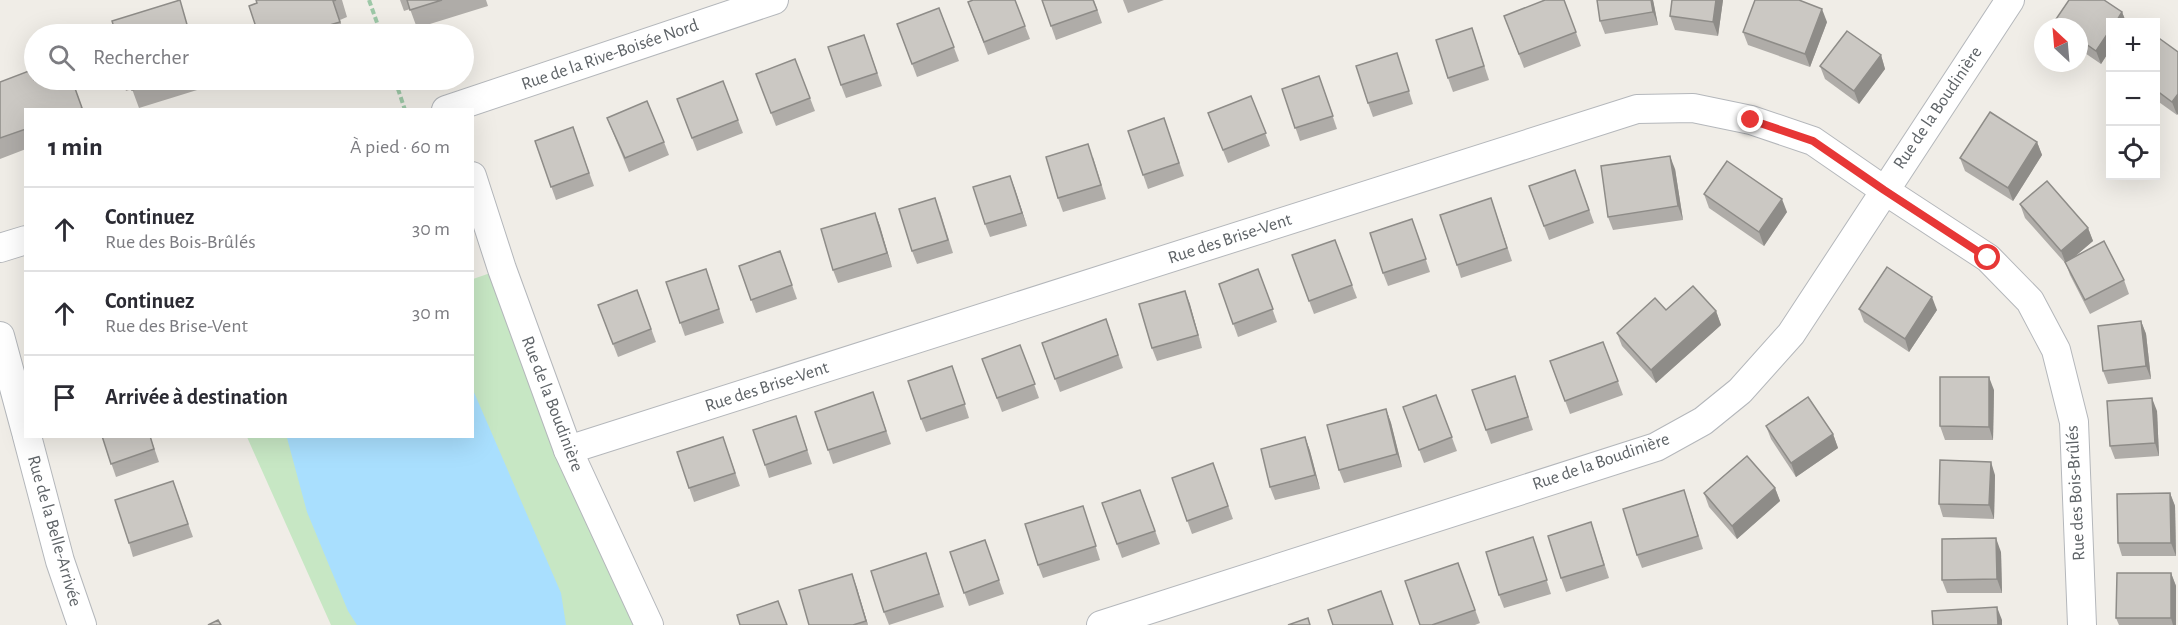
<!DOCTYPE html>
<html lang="fr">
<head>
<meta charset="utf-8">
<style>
  :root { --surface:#fff; --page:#f7f7f7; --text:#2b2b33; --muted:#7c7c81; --line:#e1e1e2 }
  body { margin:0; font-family:"Alegreya Sans",sans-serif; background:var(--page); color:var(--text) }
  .controls { position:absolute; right:18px; top:18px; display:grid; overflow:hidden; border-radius:0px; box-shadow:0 6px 24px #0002 }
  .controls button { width:54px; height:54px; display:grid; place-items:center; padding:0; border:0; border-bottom:2px solid var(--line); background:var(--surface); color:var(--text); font:30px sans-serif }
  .compass { position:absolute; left:2034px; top:18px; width:54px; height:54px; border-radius:50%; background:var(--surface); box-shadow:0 6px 24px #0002; rotate:334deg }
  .stop { position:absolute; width:18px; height:18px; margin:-14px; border:4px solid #e73736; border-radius:50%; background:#fff }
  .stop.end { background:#e73736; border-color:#fff; box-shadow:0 2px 6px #0008 }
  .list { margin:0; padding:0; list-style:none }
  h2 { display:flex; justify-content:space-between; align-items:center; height:78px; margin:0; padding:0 24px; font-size:26px }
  h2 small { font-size:20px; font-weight:400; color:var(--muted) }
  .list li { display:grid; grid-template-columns:39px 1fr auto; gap:18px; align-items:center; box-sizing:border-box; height:84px; padding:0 24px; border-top:2px solid var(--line) }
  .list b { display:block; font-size:22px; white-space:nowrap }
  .list p { margin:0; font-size:20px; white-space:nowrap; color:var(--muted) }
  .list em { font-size:20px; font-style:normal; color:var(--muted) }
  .icon { flex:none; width:33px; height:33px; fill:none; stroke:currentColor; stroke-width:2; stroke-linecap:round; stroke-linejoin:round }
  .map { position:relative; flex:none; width:2178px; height:625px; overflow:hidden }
  .search { position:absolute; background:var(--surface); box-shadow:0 6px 24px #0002; left:24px; top:24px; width:450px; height:66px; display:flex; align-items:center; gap:15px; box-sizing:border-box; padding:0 21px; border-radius:33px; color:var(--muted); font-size:22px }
  .panel { position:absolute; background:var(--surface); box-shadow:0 6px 24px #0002; left:24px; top:108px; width:450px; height:330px; border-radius:0px }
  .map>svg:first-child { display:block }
  .green { fill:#c7e7c4 }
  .water { fill:#a9dffe }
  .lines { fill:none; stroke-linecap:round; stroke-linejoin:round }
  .minor-casing { stroke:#b4b7bb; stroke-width:30 }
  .path { stroke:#9dc8a7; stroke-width:4; stroke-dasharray:6 3; stroke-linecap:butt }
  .minor { stroke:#fff; stroke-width:28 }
  .wall { fill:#afaca8 }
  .shaded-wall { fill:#8e8c88 }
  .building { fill:#cbc8c3; stroke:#8e8c88; stroke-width:1.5 }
  .route { stroke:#e73736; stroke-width:8 }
  .labels { text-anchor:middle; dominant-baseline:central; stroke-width:4.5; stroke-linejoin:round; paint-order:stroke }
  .street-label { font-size:18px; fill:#5e6367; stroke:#fff }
</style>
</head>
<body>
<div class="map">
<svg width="2178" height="625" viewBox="0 0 2178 625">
  <rect width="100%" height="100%" fill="#f0ede7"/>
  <polygon class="green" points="502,269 649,625 331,625 247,437 472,436 473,279"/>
  <polygon class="water" points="473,390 561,593 566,625 357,625 348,611 307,512 287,438 472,436"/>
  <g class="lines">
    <g class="minor-casing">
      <g id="minor">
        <polyline points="446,110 774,0"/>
        <polyline points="472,176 502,269 568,450 649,625"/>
        <polyline points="0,248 26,240"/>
        <polyline points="0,336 26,432"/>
        <polyline points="27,436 60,561 82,625"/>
        <polyline points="568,450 1637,109 1693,108 1751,120 1813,141 1884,190 1988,258 2030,301 2056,350 2074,422 2082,625"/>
        <polyline points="1101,625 1656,447 1703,421 1740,391 1791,334 2010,0"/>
      </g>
    </g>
    <g class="path">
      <polyline points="369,0 381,34"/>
      <polyline points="395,80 405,110"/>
    </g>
    <use href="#minor" class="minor"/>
  </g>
  <g class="wall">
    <polygon points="256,0 342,0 347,17 340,20 344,34 258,34 249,6 257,3"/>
    <polygon points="400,0 486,0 488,6 417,28 410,9 404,11"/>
    <polygon points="1015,0 1030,39 988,55 968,2"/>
    <polygon points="1042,0 1094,0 1102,23 1056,40"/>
    <polygon points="1123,0 1164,0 1128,13"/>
    <polygon points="1564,0 1581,46 1524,68 1504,16"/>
    <polygon points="1597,0 1653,0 1658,25 1605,34 1600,21"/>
    <polygon points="1672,0 1723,0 1718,36 1675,30 1670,16"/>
    <polygon points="939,8 959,61 917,77 897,24"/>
    <polygon points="2122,12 2126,22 2110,22 2110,50 2101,64 2079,49 2079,27 2056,27 2054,22"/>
    <polygon points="1827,22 1810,67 1748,45 1743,32"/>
    <polygon points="1472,28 1489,80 1453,92 1448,78"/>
    <polygon points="864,35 882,86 846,98 841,85"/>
    <polygon points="2156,36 2177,115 2156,100"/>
    <polygon points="1397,53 1413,104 1373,117 1368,103"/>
    <polygon points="1881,55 1885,69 1859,104 1825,79 1820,66"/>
    <polygon points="756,74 810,98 815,111 776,126"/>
    <polygon points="1319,76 1337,129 1300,141 1282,89"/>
    <polygon points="72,80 83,110 26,110 26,149 0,159 0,82"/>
    <polygon points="122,80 208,80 210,86 139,108 132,89 126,91"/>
    <polygon points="1251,96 1270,146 1228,163 1208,113"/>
    <polygon points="682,112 738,120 743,133 697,151"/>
    <polygon points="607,118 664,142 669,155 629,172"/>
    <polygon points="1164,118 1184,176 1148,189 1128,131"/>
    <polygon points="573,127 594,186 556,200 535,141"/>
    <polygon points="2037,142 2042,155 2013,201 1965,171 1960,158"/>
    <polygon points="1093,157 1106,199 1063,212 1058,198"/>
    <polygon points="1675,169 1683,220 1613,230 1608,217"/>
    <polygon points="1575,170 1594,223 1549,240 1529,186"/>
    <polygon points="1010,176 1027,226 990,237 985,224"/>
    <polygon points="1704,194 1787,212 1764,246 1709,208"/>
    <polygon points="1491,198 1512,261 1461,278 1457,265"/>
    <polygon points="2020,204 2088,228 2093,241 2074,257 2124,280 2129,294 2090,314 2070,275 2066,264 2025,218"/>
    <polygon points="940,211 953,253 917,264 912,251"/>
    <polygon points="875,213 892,267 838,283 833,270"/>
    <polygon points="1412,219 1430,272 1388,286 1383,273"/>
    <polygon points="1335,240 1357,298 1314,314 1292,255"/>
    <polygon points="780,251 797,299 756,313 739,266"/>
    <polygon points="706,269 724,323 685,336 666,282"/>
    <polygon points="1258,269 1277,322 1238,337 1219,284"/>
    <polygon points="637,290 656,342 618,357 598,305"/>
    <polygon points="1185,291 1202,348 1157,361 1152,348"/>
    <polygon points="1859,309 1937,310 1909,352 1864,322"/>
    <polygon points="1666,310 1716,311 1721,325 1656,383 1622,346 1617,333"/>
    <polygon points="1106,319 1123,368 1060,392 1042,343"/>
    <polygon points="2141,321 2146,334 2151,379 2108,384 2103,371"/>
    <polygon points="1603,342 1623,395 1570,414 1550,361"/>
    <polygon points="1020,345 1039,398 1002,412 982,359"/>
    <polygon points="1515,376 1533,430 1491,444 1486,430"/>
    <polygon points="957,380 969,418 926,432 921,419"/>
    <polygon points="1994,390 1993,440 1945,440 1940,426"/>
    <polygon points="873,392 891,444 833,464 815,412"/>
    <polygon points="1436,395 1457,451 1424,463 1403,407"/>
    <polygon points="1386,409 1391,423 1402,467 1344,483 1339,470"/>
    <polygon points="2157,411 2159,456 2115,459 2110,446"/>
    <polygon points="796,416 812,464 769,478 765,465"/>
    <polygon points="1766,426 1833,434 1838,448 1796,477 1771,439"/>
    <polygon points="102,436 150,436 159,462 116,477"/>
    <polygon points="723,437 740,486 694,502 677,452"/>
    <polygon points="1305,437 1310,451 1320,489 1275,500 1270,487"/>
    <polygon points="1213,463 1233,519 1192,534 1172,478"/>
    <polygon points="1995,475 1994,519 1943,517 1939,504"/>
    <polygon points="173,481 193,537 133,557 129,543"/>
    <polygon points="1775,488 1780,501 1737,539 1709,507 1704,493"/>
    <polygon points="1140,490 1160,544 1122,558 1102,503"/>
    <polygon points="1684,490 1703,549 1642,568 1637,555"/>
    <polygon points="2170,493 2175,506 2176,556 2122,556 2118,543"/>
    <polygon points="1083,506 1100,560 1043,578 1038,565"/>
    <polygon points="1591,522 1609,578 1566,592 1561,578"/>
    <polygon points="1533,537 1551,594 1504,608 1499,595"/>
    <polygon points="985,540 1004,594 969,606 950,552"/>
    <polygon points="2001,552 2002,593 1947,593 1942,580"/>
    <polygon points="926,553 944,607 889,625 884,612"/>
    <polygon points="1458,563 1480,623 1475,625 1420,625"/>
    <polygon points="2171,573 2176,586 2176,625 2119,625 2116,618"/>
    <polygon points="852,574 868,625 809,625"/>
  </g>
  <g class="shaded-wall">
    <polygon points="1651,0 1653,0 1658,25 1653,12"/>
    <polygon points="1716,0 1723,0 1718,36 1713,22"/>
    <polygon points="1822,9 1827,22 1810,67 1805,54"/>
    <polygon points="2122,12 2126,22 2116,22"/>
    <polygon points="2110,30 2110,50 2101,64 2096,51"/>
    <polygon points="1881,55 1885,69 1859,104 1854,91"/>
    <polygon points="2178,94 2178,114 2177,115 2172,102"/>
    <polygon points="2037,142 2042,155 2013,201 2008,188"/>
    <polygon points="1670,156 1675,169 1683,220 1678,206"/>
    <polygon points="1010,176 1015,189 1027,226 1022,213"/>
    <polygon points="1782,199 1787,212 1764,246 1759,232"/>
    <polygon points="875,213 880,226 892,267 887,253"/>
    <polygon points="2088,228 2093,241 2066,264 2061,251"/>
    <polygon points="1185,291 1190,304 1202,348 1198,335"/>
    <polygon points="1932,297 1937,310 1909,352 1905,339"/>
    <polygon points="1716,311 1721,325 1656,383 1651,370"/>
    <polygon points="2141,321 2146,334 2151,379 2146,366"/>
    <polygon points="1989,377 1994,390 1993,440 1989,427"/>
    <polygon points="2152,398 2157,411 2159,456 2155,443"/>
    <polygon points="1386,409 1391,423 1402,467 1397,454"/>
    <polygon points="1833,434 1838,448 1796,477 1791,463"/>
    <polygon points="1305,437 1310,451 1320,489 1315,475"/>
    <polygon points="1991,462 1995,475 1994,519 1989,505"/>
    <polygon points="1775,488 1780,501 1737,539 1732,526"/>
    <polygon points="2170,493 2175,506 2176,556 2171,543"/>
    <polygon points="1996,538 2001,552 2002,593 1997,579"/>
    <polygon points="2171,573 2176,586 2176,625 2173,625 2171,618"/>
    <polygon points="852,574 857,588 868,625 866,621"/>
    <polygon points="1997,607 2002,620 2002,625 1998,625"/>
  </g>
  <g class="building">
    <polygon points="180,0 188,28 198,25 201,34 116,34 112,21"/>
    <polygon points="256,0 336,0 333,1 340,22 299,34 265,34 262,25 256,27 249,6 257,3"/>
    <polygon points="407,0 442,0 410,10"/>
    <polygon points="973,0 1015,0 1025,26 984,42 968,2"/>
    <polygon points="1042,0 1093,0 1097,10 1051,26"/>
    <polygon points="1545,0 1564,0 1576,32 1519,54 1504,16"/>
    <polygon points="1597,0 1651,0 1653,12 1600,21"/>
    <polygon points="1672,0 1716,0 1713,22 1670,16"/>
    <polygon points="1755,0 1799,0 1822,9 1805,54 1743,32"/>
    <polygon points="2069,0 2104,0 2122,12 2116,22 2110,22 2110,30 2096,51 2079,39 2079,27 2061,27 2054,22"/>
    <polygon points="939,8 954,47 912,64 897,24"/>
    <polygon points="1472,28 1484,66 1448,78 1436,40"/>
    <polygon points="1847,31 1881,55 1854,91 1820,66"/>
    <polygon points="864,35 877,73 841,85 828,47"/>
    <polygon points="2156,36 2178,52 2178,94 2172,102 2156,90"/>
    <polygon points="1397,53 1409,91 1368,103 1356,66"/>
    <polygon points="795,59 810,98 771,113 756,74"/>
    <polygon points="34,69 34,80 72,80 82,108 78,110 26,110 26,129 0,138 0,82"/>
    <polygon points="1319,76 1333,116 1295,128 1282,89"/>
    <polygon points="129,80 166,80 132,90"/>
    <polygon points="723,81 738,120 692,138 677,99"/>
    <polygon points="1251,96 1266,133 1223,150 1208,113"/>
    <polygon points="647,101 664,142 625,158 607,118"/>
    <polygon points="1990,112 2037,142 2008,188 1960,158"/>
    <polygon points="1164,118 1179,163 1143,175 1128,131"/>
    <polygon points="573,127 589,173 551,187 535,141"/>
    <polygon points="1088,144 1101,185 1058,198 1046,157"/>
    <polygon points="1670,156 1678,206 1608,217 1601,166"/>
    <polygon points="1727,161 1782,199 1759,232 1704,194"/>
    <polygon points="1575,170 1589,210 1544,226 1529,186"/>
    <polygon points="1010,176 1022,213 985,224 973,187"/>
    <polygon points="2047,181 2088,228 2061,251 2020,204"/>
    <polygon points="935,198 948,240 912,251 899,209"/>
    <polygon points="1491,198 1507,248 1457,265 1440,215"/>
    <polygon points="875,213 887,253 833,270 821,229"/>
    <polygon points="1412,219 1426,259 1383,273 1370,233"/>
    <polygon points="1335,240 1352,285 1309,301 1292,255"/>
    <polygon points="2104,241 2124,280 2085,300 2065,262"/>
    <polygon points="780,251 792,285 751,300 739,266"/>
    <polygon points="1887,267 1932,297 1905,339 1859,309"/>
    <polygon points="706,269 719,309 680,323 666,282"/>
    <polygon points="1258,269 1273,309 1233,324 1219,284"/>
    <polygon points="1693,286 1716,311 1651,370 1617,333 1655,298 1666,310"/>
    <polygon points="637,290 651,329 613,344 598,305"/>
    <polygon points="1185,291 1198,335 1152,348 1139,304"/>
    <polygon points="1106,319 1118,355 1055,379 1042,343"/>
    <polygon points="2141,321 2146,366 2103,371 2098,326"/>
    <polygon points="1603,342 1618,381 1565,401 1550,361"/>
    <polygon points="1020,345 1035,384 997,398 982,359"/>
    <polygon points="952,366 965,404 921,419 908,381"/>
    <polygon points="1515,376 1528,417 1486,430 1472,390"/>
    <polygon points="1940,377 1989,377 1989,427 1940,426"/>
    <polygon points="873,392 886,431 828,450 815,412"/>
    <polygon points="1436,395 1452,437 1419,450 1403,407"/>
    <polygon points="1808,397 1833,434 1791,463 1766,426"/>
    <polygon points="2152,398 2155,443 2110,446 2107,401"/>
    <polygon points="1386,409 1397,454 1339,470 1327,425"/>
    <polygon points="796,416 807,450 765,465 753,430"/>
    <polygon points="102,436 150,436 154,449 111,464"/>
    <polygon points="723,437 735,473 689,488 677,452"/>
    <polygon points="1305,437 1315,475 1270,487 1261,449"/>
    <polygon points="1747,456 1775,488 1732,526 1704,493"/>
    <polygon points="1940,460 1991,462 1989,505 1939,504"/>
    <polygon points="1213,463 1228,506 1187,521 1172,478"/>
    <polygon points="173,481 188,524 129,543 115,500"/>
    <polygon points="1140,490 1155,531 1117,544 1102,503"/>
    <polygon points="1684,490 1698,536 1637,555 1623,509"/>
    <polygon points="2170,493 2171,543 2118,543 2117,494"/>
    <polygon points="1083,506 1096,546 1038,565 1025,524"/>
    <polygon points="1591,522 1604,565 1561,578 1548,536"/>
    <polygon points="1533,537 1547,580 1499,595 1486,552"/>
    <polygon points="1996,538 1997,579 1942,580 1942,539"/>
    <polygon points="985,540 999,580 964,593 950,552"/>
    <polygon points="926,553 939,594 884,612 871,571"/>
    <polygon points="1458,563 1475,610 1432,625 1420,625 1405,581"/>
    <polygon points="2117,573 2171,573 2171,618 2116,618"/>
    <polygon points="852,574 866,621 853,625 809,625 799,590"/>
    <polygon points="1381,591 1393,625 1333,625 1328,610"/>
    <polygon points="778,601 787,625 740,625 737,615"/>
    <polygon points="1997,607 1998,625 1933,625 1932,611"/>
    <polygon points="1308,618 1310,625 1288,625"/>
    <polygon points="218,620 221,625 208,625"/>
  </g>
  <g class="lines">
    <polyline class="route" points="1751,120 1813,141 1884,190 1988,258"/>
  </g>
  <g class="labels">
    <g class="street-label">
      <text transform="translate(610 55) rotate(-19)">Rue de la Rive-Boisée Nord</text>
      <text transform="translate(1938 108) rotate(-56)">Rue de la Boudinière</text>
      <text transform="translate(1230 239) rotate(-18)">Rue des Brise-Vent</text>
      <text transform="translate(767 387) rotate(-18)">Rue des Brise-Vent</text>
      <text transform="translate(552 404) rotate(69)">Rue de la Boudinière</text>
      <text transform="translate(1601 462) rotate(-19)">Rue de la Boudinière</text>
      <text transform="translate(2076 493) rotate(-93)">Rue des Bois-Brûlés</text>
      <text transform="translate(54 531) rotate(74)">Rue de la Belle-Arrivée</text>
    </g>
  </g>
</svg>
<div class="controls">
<button>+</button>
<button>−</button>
<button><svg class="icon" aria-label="locate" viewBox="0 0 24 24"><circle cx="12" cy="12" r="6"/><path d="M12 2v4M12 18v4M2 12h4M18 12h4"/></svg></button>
</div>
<svg class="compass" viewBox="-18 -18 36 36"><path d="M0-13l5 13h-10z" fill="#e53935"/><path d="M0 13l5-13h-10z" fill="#7c7c81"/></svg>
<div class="stop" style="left:1988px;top:258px"></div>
<div class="stop end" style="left:1751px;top:120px"></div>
<div class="search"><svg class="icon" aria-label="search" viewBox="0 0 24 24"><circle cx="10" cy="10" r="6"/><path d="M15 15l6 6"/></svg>Rechercher</div>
<section class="panel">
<h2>1 min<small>À pied · 60 m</small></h2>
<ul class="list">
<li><svg class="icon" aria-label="ahead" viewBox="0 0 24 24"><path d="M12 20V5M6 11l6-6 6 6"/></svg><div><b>Continuez</b><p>Rue des Bois-Brûlés</p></div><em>30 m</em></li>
<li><svg class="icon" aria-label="ahead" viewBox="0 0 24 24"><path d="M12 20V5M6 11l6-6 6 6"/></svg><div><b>Continuez</b><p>Rue des Brise-Vent</p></div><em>30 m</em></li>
<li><svg class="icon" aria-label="arrive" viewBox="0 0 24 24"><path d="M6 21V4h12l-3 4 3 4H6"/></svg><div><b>Arrivée à destination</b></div></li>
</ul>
</section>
</div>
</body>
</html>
